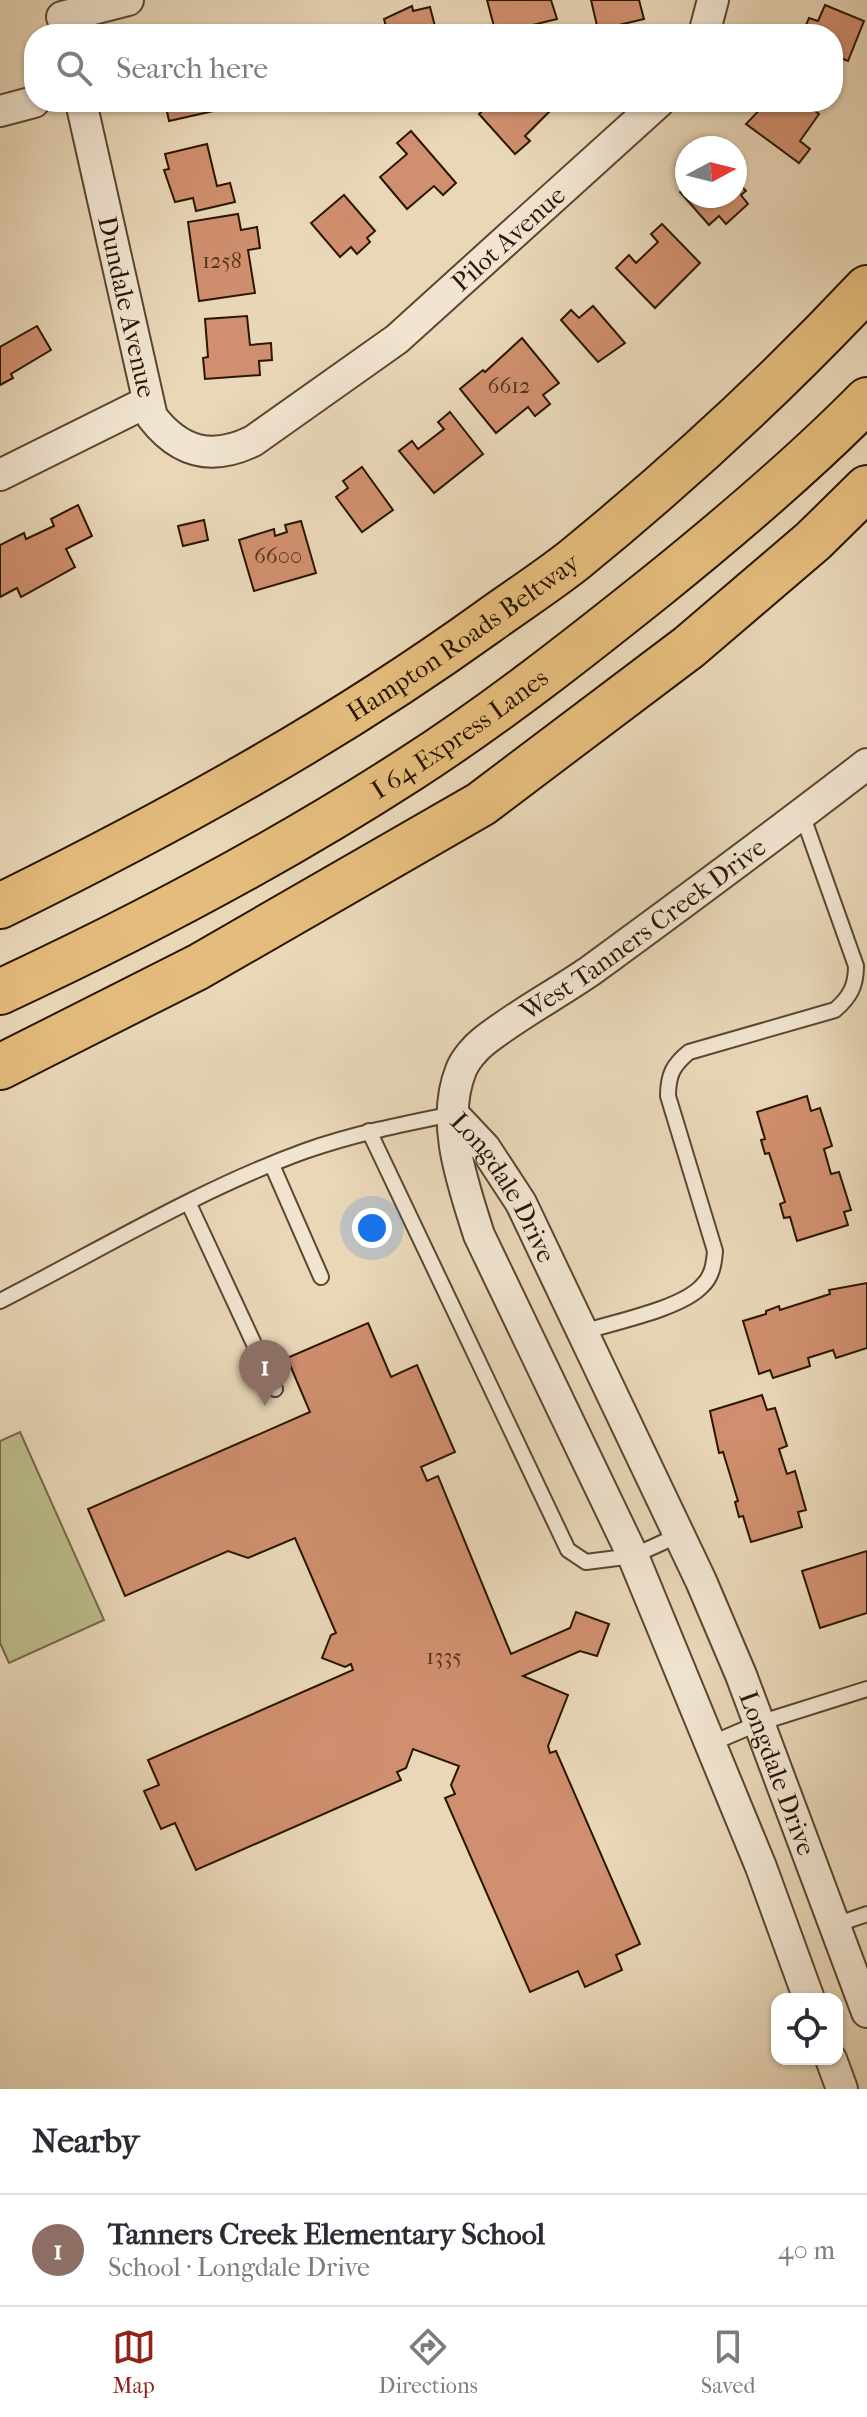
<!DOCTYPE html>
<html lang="en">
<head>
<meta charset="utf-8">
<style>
  :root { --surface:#fff; --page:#f7f7f7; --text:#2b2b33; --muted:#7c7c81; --line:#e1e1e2; --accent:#8f2418 }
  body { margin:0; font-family:"IM FELL French Canon",serif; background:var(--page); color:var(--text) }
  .controls { position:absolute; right:24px; bottom:24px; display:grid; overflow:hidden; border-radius:16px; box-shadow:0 2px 6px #0004 }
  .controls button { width:72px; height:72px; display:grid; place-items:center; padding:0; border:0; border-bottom:2px solid var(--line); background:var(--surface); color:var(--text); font:40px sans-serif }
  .compass { position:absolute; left:675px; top:136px; width:72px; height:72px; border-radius:50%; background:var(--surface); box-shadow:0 2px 6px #0004; rotate:83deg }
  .you { position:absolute; left:372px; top:1228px; width:28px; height:28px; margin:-20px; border:6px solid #fff; border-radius:50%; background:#1a73e8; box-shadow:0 0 0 12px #1a73e833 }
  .badge { display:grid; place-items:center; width:52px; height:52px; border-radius:50%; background:var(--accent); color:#fff; font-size:26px; font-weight:700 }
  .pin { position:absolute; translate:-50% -66px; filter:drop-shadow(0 2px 4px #0008) }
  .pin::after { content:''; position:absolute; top:42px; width:28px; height:24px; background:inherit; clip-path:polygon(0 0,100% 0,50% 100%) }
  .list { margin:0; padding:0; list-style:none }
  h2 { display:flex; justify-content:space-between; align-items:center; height:104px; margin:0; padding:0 32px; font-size:34px }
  h2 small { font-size:26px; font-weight:400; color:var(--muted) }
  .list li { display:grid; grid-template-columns:52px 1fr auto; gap:24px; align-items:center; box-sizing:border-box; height:112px; padding:0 32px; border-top:2px solid var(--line) }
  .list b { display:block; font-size:30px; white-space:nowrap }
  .list p { margin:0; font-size:26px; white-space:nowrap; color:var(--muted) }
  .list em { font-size:26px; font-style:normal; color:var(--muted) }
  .icon { flex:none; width:44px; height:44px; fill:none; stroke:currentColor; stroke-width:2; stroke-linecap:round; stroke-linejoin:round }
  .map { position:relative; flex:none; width:867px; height:2089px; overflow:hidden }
  .search { position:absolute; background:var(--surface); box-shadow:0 2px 6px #0004; left:24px; right:24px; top:24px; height:88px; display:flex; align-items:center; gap:20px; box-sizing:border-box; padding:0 28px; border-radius:32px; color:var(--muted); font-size:30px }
  .sheet { height:216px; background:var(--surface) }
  nav { display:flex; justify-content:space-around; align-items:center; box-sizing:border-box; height:112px; border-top:2px solid var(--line); background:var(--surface); font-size:22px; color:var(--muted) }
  nav a { display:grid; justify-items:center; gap:4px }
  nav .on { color:var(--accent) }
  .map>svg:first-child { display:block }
  .green { fill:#bcbd8b; stroke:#736a46; stroke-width:2 }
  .building { fill:#d08f6e; stroke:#2a1701; stroke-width:2 }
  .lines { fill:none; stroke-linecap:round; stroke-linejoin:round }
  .lane-casing { stroke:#5a472f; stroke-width:18 }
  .street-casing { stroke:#5a472f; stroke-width:34 }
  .highway-casing { stroke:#2a1701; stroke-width:48 }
  .lane { stroke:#f1e5d1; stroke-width:14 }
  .street { stroke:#f1e5d1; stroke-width:30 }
  .highway { stroke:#e4bc7c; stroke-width:44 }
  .labels { text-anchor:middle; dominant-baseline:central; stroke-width:8; stroke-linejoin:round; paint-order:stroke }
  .number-label { font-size:22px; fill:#54351c }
  .street-label { font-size:26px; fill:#2a1701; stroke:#f1e5d1 }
</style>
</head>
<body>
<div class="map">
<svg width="867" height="2089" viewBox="0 0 867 2089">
  <rect width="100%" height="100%" fill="#e9d7b8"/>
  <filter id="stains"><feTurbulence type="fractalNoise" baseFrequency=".0025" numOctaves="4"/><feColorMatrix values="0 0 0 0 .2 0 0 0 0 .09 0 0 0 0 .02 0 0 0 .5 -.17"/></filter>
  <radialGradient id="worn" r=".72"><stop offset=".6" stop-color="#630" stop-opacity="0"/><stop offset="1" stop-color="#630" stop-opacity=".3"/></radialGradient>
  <polygon class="green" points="20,1432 104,1620 9,1663 0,1643 0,1441"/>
  <g class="building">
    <polygon points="487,0 551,0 557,19 496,34"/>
    <polygon points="591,0 639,0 644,19 598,30"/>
    <polygon points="825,5 864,21 848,61 833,55 833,34 803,32 809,18 818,21"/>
    <polygon points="412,6 413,11 430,7 437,34 388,34 384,19"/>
    <polygon points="165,102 216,102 218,110 169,121"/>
    <polygon points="492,102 555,102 557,104 525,136 530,141 515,154 479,114"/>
    <polygon points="767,102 773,106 776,102 803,102 819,114 800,141 810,149 799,163 746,124"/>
    <polygon points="411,131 456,183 443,195 434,186 407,209 380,177 407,154 397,143"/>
    <polygon points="207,144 217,186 230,183 235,202 196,211 193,198 175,202 164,170 169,169 165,154"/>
    <polygon points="735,179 746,191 741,195 748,204 726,224 719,216 709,225 680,192 687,185 687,196 735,196"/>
    <polygon points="344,195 375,231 367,238 370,242 357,254 351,247 340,257 311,223"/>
    <polygon points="238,214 241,230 257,227 260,248 248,250 255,293 199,301 188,222"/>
    <polygon points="662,224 700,263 655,308 616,268 629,255 636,263 658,242 651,234"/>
    <polygon points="593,306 625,343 598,362 561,320 571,310 579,318"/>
    <polygon points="247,316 250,345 271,343 272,360 259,361 260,375 205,379 203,358 208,357 205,319"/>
    <polygon points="37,326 51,350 11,374 13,378 0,385 0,347"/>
    <polygon points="522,338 559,383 543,395 550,404 535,416 528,407 496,433 460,389 483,370 485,372"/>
    <polygon points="450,412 483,454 434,493 399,451 412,441 418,449 444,429 438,422"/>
    <polygon points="362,467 393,510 362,532 336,497 348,488 343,481"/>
    <polygon points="78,505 92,536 66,549 75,567 21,597 17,588 0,597 0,545 24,533 26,539 54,526 51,519"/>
    <polygon points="204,520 208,540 183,546 178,526"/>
    <polygon points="301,521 316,573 254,591 239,540 274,529 275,536 287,532 285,525"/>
    <polygon points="807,1096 811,1111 820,1108 832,1146 824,1149 831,1174 839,1172 851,1210 844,1212 848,1225 797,1241 790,1217 784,1218 780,1204 785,1202 769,1153 765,1154 761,1140 765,1139 757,1112"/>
    <polygon points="867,1283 867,1348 836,1358 833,1350 808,1358 810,1366 773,1378 770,1370 759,1374 743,1321 766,1314 766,1311 779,1306 780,1310 830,1294 829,1290"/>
    <polygon points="368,1323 391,1377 417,1365 455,1452 421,1467 427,1481 438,1476 511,1654 570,1628 576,1612 609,1624 597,1656 580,1651 523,1676 568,1695 548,1746 550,1753 556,1751 640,1944 616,1955 622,1970 585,1987 578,1971 530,1992 445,1798 455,1794 451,1785 459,1766 413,1749 406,1768 397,1772 401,1780 196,1870 175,1823 161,1829 144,1791 159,1785 148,1760 353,1670 351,1664 345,1667 322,1658 331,1635 336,1633 295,1538 248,1558 228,1551 125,1596 88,1509 310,1412 287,1358"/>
    <polygon points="762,1395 767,1410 775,1408 787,1446 779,1449 787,1474 795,1471 806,1510 798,1512 802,1527 751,1542 743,1516 739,1517 735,1502 738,1501 723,1452 719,1453 710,1411"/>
    <polygon points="867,1551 867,1613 820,1628 802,1571"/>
  </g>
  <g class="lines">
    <g class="lane-casing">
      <g id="lane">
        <polyline points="369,1131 568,1550 586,1562 633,1556 679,1535"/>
        <polyline points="272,1165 321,1277"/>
        <polyline points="189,1204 275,1389"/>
        <path d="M0,1301C100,1250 200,1189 305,1151C353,1134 403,1124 453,1114"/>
        <path d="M583,1332C614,1322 681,1309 702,1286C712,1277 714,1264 715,1251L668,1096C668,1075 673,1065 689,1052L835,1010C850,997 856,986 856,966L802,814"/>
        <polyline points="710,1744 759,1723 867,1689"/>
        <polyline points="835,1925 867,1914"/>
      </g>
    </g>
    <g class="street-casing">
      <g id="street">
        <polyline points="62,17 128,0"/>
        <polyline points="704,34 713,0"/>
        <path id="s1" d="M81,102L152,417C180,453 212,461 253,441L397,339L659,102"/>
        <polyline points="0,111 34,102"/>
        <polyline points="0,475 147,402"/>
        <path id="s2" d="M453,1114L485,1148L521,1203L701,1581L741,1675L867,2012"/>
        <path id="s3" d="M809,1999L761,1867L633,1556L479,1235C463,1184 440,1122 461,1070C465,1060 475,1048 484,1041C517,1015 555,995 590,971C683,903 776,834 867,764"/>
        <polyline points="831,2059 842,2089"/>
      </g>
    </g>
    <g class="highway-casing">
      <g id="highway">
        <path id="s4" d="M0,906C169,823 333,733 486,623C515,602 546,582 574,560C678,475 776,385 867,288"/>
        <path id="s5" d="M0,992C140,927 280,853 410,769C497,713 578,649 658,585C731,526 802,466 867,400"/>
        <polyline points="0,1067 198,967 481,804 689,647 813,541 867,488"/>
      </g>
    </g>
    <use href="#lane" class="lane"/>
    <use href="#street" class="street"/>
    <use href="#highway" class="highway"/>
  </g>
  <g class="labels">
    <g class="number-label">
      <text x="222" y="261">1258</text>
      <text x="509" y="386">6612</text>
      <text x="278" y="556">6600</text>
      <text x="444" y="1657">1335</text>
    </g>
    <g class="street-label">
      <text stroke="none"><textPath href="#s1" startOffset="764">Pilot Avenue</textPath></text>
      <text stroke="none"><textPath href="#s1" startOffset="210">Dundale Avenue</textPath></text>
      <text stroke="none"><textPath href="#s4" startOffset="536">Hampton Roads Beltway</textPath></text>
      <text stroke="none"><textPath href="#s5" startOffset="528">I 64 Express Lanes</textPath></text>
      <text stroke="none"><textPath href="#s3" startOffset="1234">West Tanners Creek Drive</textPath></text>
      <text stroke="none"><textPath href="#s2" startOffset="90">Longdale Drive</textPath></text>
      <text stroke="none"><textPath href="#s2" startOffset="738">Longdale Drive</textPath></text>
    </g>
  </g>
  <rect width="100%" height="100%" filter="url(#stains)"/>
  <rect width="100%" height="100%" fill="url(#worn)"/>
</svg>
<div class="controls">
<button><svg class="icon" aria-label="locate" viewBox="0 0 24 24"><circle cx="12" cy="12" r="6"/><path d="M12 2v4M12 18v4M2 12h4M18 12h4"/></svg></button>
</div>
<svg class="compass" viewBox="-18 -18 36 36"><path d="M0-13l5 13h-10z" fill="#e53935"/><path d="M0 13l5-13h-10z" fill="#7c7c81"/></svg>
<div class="you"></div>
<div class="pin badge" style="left:265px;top:1406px;background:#8d6e63">1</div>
<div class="search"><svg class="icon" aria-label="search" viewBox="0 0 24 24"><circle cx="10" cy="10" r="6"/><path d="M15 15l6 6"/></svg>Search here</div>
</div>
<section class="sheet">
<h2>Nearby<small></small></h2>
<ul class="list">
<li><span class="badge" style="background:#8d6e63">1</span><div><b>Tanners Creek Elementary School</b><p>School · Longdale Drive</p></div><em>40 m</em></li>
</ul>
</section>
<nav>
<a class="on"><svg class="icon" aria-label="map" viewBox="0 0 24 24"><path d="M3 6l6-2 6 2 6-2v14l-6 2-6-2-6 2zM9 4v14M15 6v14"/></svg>Map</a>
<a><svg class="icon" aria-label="directions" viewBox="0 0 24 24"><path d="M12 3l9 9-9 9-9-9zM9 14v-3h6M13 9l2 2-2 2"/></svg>Directions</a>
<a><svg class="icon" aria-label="saved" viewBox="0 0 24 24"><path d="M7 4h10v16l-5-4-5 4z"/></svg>Saved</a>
</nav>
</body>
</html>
